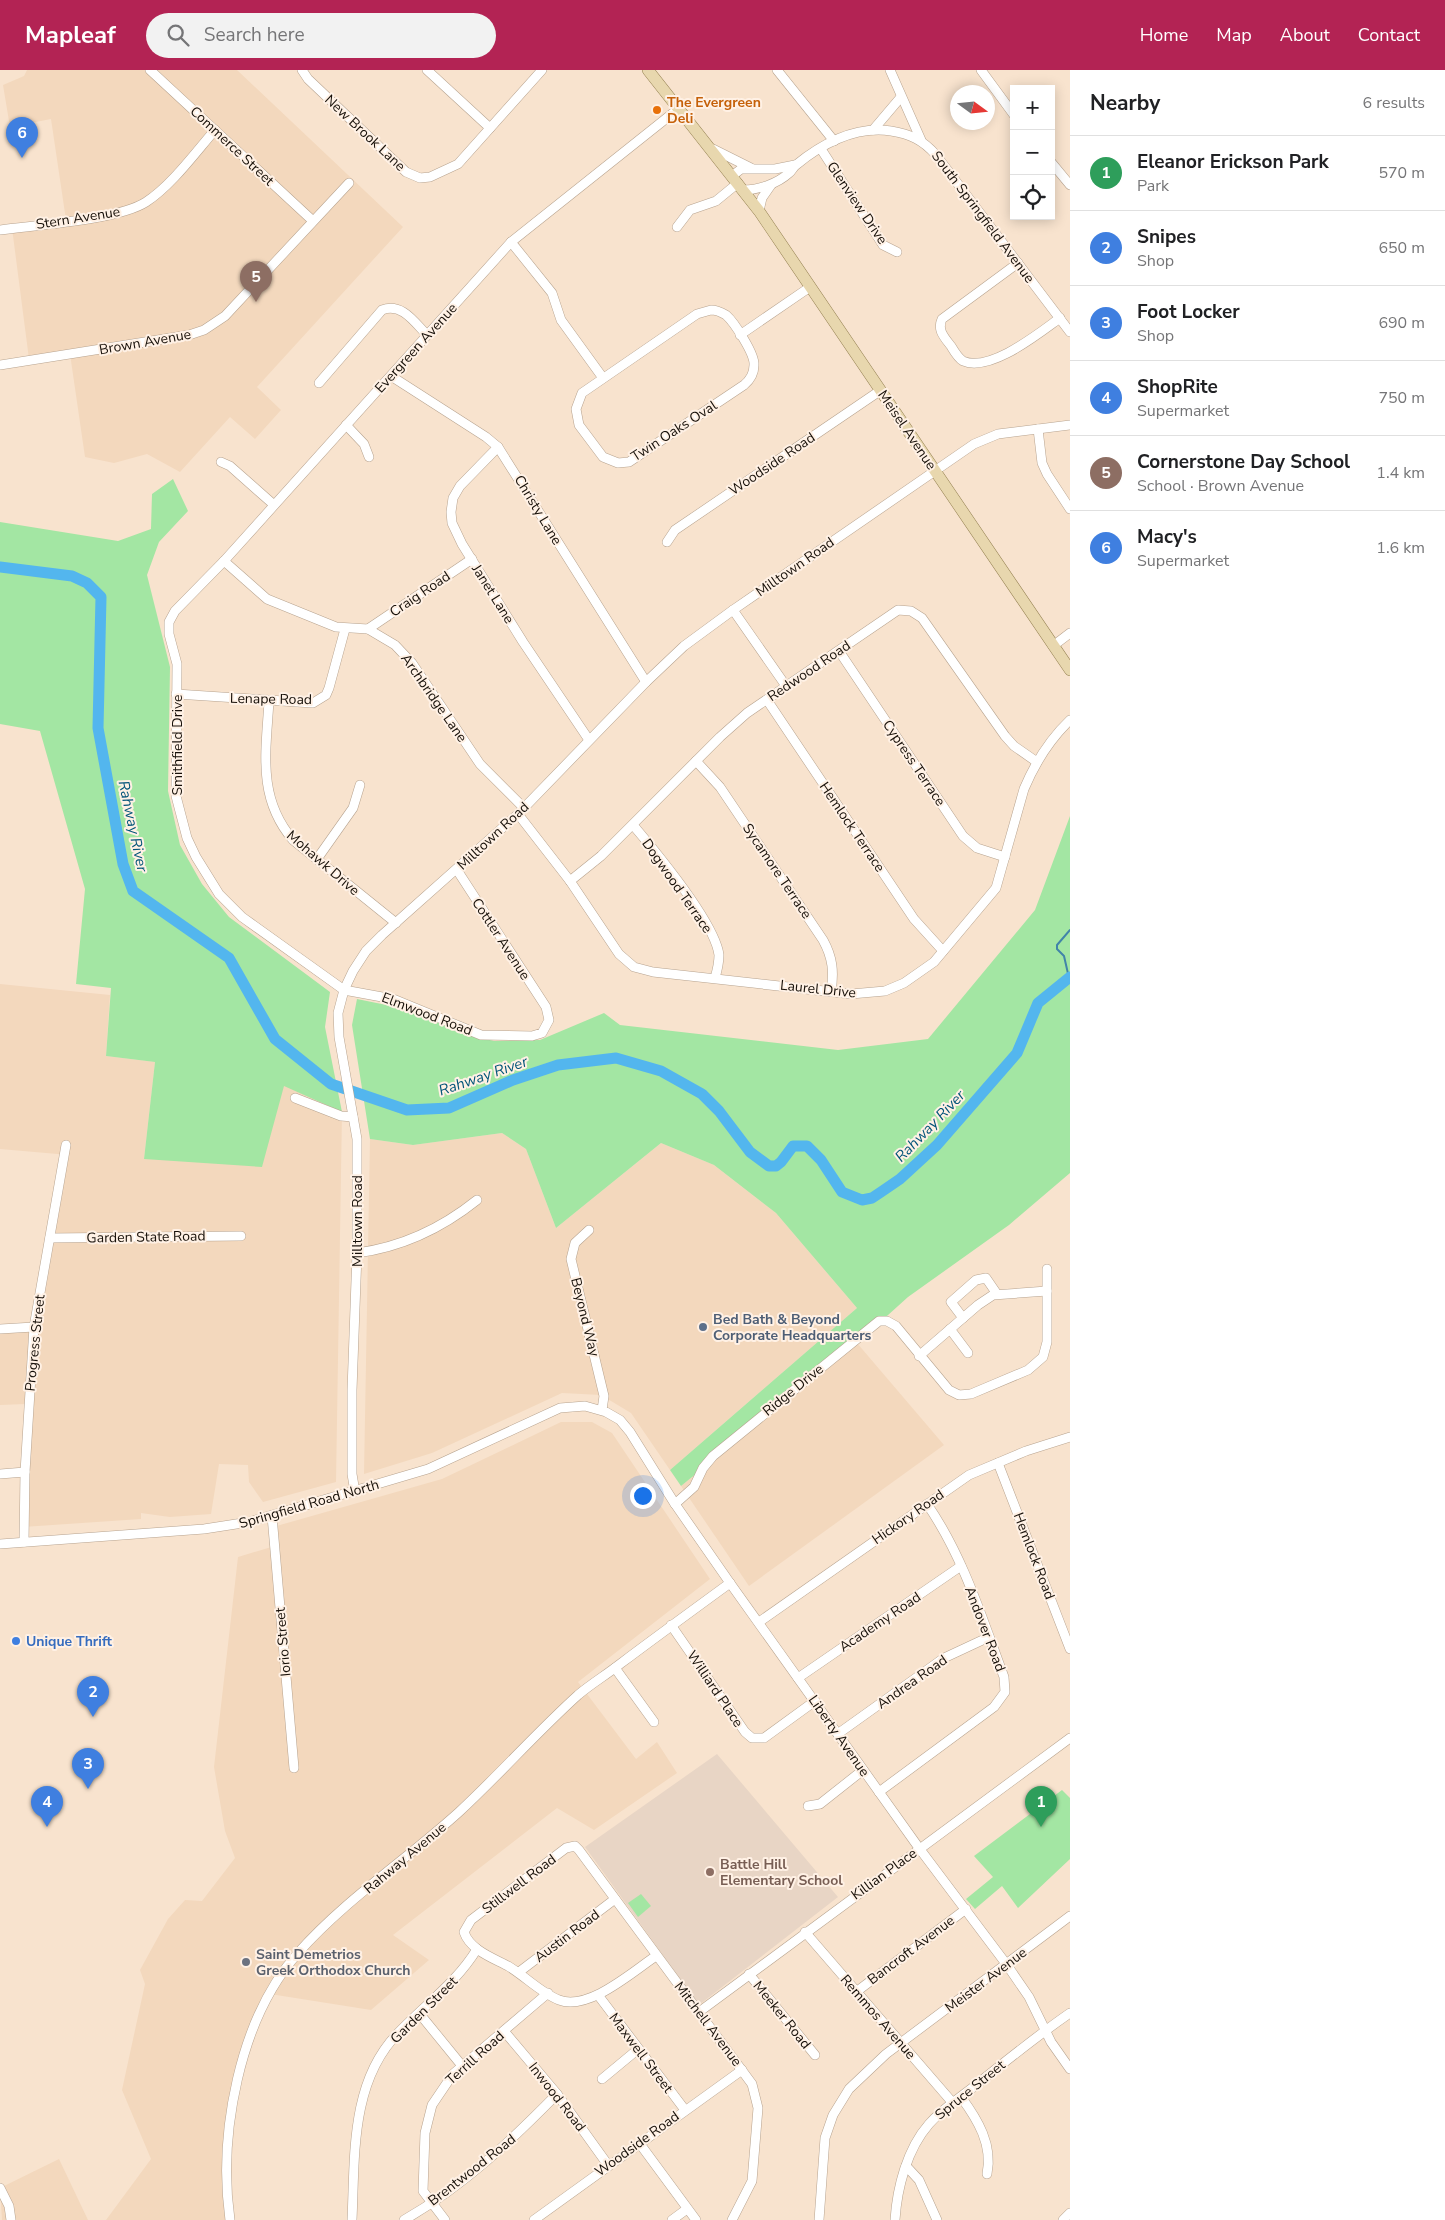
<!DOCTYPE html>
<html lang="en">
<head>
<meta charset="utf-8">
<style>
  :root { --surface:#fff; --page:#f2f2f2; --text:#202124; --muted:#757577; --line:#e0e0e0; --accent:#b32354 }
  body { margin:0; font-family:"Nunito Sans",sans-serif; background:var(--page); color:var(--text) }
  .controls { position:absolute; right:15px; top:15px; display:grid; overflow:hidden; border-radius:0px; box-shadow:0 2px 12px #0003 }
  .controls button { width:45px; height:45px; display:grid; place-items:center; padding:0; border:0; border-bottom:1px solid var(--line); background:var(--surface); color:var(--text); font:25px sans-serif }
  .compass { position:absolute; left:950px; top:15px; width:45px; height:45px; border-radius:50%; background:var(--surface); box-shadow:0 2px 12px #0003; rotate:105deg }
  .you { position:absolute; left:642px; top:1425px; width:18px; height:18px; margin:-12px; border:4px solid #fff; border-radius:50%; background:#1a73e8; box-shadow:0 0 0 8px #1a73e833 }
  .badge { display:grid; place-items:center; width:32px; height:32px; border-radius:50%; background:var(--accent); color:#fff; font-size:16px; font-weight:700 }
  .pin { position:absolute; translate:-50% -41px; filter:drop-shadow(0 1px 2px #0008) }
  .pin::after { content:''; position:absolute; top:26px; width:18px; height:15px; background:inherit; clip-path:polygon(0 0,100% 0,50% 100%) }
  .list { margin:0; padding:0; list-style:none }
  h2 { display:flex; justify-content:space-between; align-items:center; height:65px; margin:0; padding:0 20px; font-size:21px }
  h2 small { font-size:16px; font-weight:400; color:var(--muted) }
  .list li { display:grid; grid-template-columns:32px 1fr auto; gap:15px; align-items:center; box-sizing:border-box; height:75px; padding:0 20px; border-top:1px solid var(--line) }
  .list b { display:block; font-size:19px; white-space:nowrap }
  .list p { margin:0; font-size:16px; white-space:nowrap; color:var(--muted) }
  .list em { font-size:16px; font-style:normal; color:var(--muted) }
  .icon { flex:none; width:28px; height:28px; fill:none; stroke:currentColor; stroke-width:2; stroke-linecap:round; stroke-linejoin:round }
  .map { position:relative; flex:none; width:1070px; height:2150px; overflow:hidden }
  header { display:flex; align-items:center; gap:30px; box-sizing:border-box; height:70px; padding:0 25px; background:var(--accent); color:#fff }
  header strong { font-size:24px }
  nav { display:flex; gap:28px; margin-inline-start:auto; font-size:18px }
  .search { width:350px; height:45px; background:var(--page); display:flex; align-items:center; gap:12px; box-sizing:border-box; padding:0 18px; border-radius:28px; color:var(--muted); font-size:19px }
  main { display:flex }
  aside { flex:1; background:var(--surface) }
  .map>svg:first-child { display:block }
  .built { fill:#f3d8bd }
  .education { fill:#e8d5c5 }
  .green { fill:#a3e6a3 }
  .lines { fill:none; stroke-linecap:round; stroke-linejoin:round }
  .stream { stroke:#4184a9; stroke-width:2 }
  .river { stroke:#53b6ee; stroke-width:11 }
  .minor-casing { stroke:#b7a38f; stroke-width:10 }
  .major-casing { stroke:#948051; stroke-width:12 }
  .minor { stroke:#fff; stroke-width:9 }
  .major { stroke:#e8d7ae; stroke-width:11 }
  .food-dot { fill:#e8710a; stroke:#fff1e5; stroke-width:2 }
  .service-dot { fill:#5c6f8a; stroke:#fff1e5; stroke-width:2 }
  .shop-dot { fill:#3f7fe0; stroke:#fff1e5; stroke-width:2 }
  .education-dot { fill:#8d6e63; stroke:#fff1e5; stroke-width:2 }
  .worship-dot { fill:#6b7280; stroke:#fff1e5; stroke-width:2 }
  .labels { text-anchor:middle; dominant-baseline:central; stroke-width:4; stroke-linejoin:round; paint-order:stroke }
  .food-label { font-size:14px; font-weight:bold; fill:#c56008; stroke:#fff1e5; text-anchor:start }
  .street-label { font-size:14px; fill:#171009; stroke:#fff1e5 }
  .service-label { font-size:14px; font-weight:bold; fill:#4e5e75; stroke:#fff1e5; text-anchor:start }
  .shop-label { font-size:14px; font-weight:bold; fill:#366cbe; stroke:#fff1e5; text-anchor:start }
  .education-label { font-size:14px; font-weight:bold; fill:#785e54; stroke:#fff1e5; text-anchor:start }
  .worship-label { font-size:14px; font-weight:bold; fill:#5b616d; stroke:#fff1e5; text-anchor:start }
  .water-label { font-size:15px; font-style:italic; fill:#025479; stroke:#fff1e5 }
</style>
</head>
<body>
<header>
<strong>Mapleaf</strong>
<div class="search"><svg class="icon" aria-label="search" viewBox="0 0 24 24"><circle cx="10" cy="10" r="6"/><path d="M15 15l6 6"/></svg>Search here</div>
<nav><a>Home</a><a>Map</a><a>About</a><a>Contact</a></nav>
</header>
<main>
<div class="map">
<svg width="1070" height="2150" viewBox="0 0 1070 2150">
  <rect width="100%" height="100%" fill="#f8e3ce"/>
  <g class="built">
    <polygon points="27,0 237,0 403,157 257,317 281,340 255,369 230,347 180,402 147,384 114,393 85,387 70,284 29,289 12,158 66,150 51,49 10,57 3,15 24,6"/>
    <polygon points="0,914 110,925 106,986 155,992 144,1089 284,1015 342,1042 336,1412 263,1432 249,1412 248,1395 219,1394 211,1444 170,1447 141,1443 141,1449 23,1457 25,1334 0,1335 0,1261 39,1259 69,1085 0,1079"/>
    <polygon points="502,1063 526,1079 556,1158 661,1073 714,1095 776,1143 857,1238 670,1400 631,1343 601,1325 562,1323 432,1383 364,1404 370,1069 413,1075"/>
    <polygon points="857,1273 944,1375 749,1516 681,1416"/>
    <polygon points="561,1352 592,1352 612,1363 710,1509 578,1612 636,1689 657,1672 677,1703 594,1760 557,1738 393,1865 429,1890 371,1940 270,1924 239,2003 227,2119 235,2150 106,2150 151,2089 122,2020 145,1914 140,1900 168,1849 185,1830 202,1831 235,1788 225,1761 214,1697 238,1487 278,1475 273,1457 442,1409"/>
    <polygon points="59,2089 88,2150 2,2150 0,2118"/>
  </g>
  <polygon class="education" points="717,1684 838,1827 699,1935 585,1777"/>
  <g class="green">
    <polygon points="173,409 188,441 159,472 147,505 170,597 168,721 180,775 202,814 229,847 330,922 325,957 342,1042 284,1016 262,1097 144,1089 155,992 106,986 111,918 76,914 85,819 40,661 0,654 0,452 118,471 151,459 152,424"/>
    <polygon points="1070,746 1070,1103 1009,1155 908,1227 857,1273 681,1416 670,1400 857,1238 776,1143 714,1095 661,1073 556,1158 526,1079 502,1063 413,1075 370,1069 352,955 357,929 411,940 460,963 494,971 540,970 604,943 620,955 838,980 928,969 1035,840"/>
    <polygon points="1062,1720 1070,1728 1070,1789 1018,1838 1002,1816 975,1839 966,1829 993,1807 974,1786"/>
    <polygon points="641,1824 651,1836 638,1847 628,1833"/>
  </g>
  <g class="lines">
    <polyline class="stream" points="1069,908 1064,886 1057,879 1057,875 1070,860"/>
    <polyline class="river" points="0,497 72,506 87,513 101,527 98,658 123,794 133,821 229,888 275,969 331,1014 407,1040 449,1038 513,1010 558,995 616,988 661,1001 702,1024 719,1041 750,1082 769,1096 776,1096 781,1092 793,1076 807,1076 821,1090 842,1122 862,1130 872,1128 881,1122 900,1109 937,1075 1017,983 1038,933 1070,907"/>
    <g class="minor-casing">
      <g id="minor">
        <polyline points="150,0 313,151"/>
        <polyline points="302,0 308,9 406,102 420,108 430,107 458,94 542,0"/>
        <polyline points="427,0 490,58"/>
        <polyline points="777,0 834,71"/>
        <polyline points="890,0 921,70"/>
        <polyline points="981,0 1014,45"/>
        <polyline points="873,60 901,27"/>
        <polyline points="713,79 751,98"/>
        <polyline points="821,79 883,175 897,182"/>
        <polyline points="1051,92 1070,115"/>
        <polyline points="732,106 741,99 775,99 795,95"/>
        <path d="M743,120C758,120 777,114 789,103C792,101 793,97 796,95C823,73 856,56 891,61C910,64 923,70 936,85L1070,262"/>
        <polyline points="759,141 762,128 771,115"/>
        <polyline points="677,157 690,140 716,131 738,113"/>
        <path d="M0,160C36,155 118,150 146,132C171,116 195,83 215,60"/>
        <polyline points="511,172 552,223 561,250 603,308"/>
        <path d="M1018,193L942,249C937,260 944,267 951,276C954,281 958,288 963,291C990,303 1039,263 1060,248"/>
        <path d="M711,240C717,240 721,242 726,245C734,252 755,284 754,295C754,304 750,310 744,315L629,392L618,393L603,387L579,355L576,339L582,323L697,244Z"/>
        <polyline points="740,265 810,217"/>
        <polyline points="0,295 189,265 204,260 225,246 349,113"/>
        <polyline points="391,306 486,367 498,377 646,612"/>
        <path d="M319,313L382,240C402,232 415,253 427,265"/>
        <polyline points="346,355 364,374 369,387"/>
        <polyline points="1038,359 1042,393 1047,404 1070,439"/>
        <polyline points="498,377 460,416 453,428 451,442 452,453 462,474 523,572 589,670"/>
        <polyline points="221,392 230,396 273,434"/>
        <polyline points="667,472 675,460 881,320"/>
        <polyline points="224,491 267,529 336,557 368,559 395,575 412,593 480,694 524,738"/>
        <polyline points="733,540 786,616"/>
        <polyline points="368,559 472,489"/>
        <polyline points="1053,576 1070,563"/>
        <polyline points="839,581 963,766 977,778 1005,787"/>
        <polyline points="176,624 313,633 326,625 329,618 345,559"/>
        <polyline points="767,630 914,849 943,881"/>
        <path d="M269,631C266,682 257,728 293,770L396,853"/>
        <path d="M696,691L720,717L823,870C833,888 834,902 831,922"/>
        <path d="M518,744L570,811L619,884L634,897L653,902L851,924L885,921L904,913L934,892L996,818L1024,719C1035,693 1049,670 1070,650"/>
        <path d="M633,755C655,781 715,853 719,885C719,893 717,901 715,908"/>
        <polyline points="317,789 353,738 360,715"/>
        <polyline points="457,800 546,937 549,950 542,963 532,966 481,965 393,929 344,920 242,847 219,824 196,787 187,768 176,726 177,594 169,564 169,552 175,541 224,491 511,172 678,39"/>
        <polyline points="570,811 601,786 720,667 747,643 898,540 911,541 922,548 1005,666 1014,676 1037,692"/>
        <polyline points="295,1028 341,1046 353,1047"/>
        <polyline points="589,1160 575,1173 571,1189 604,1326 602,1340"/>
        <polyline points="50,1168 241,1166"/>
        <path d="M357,1183C402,1177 442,1158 477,1130"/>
        <polyline points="963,1248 951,1232 976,1210 986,1208 997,1224"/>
        <polyline points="0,1259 34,1257"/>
        <polyline points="950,1259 968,1283"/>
        <polyline points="919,1286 978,1235 993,1225 1047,1221"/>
        <polyline points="998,1393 1070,1579"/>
        <polyline points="0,1404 25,1402"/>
        <polyline points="355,1422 352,1404 352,1320 357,1183 357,1069 339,967 338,943 344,920 353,901 366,881 382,865 518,744 646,612 684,576 733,540 974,374 998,364 1070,355"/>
        <polyline points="675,1434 694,1417 703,1398 713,1386 879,1251 887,1251 896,1256 949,1320 959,1325 971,1324 1028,1300 1043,1287 1047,1272 1047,1199"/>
        <polyline points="272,1446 294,1698"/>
        <polyline points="24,1472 25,1402 34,1257 66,1075"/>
        <polyline points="0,1474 204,1459 249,1452 428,1399 560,1338 585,1336 606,1342 620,1350 630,1362 675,1434 730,1513 919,1778 1007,1895 1029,1927 1051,1972 1070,1999"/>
        <polyline points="759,1552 969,1405 1026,1381 1070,1367"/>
        <polyline points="671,1555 745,1662 752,1668 764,1668 815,1631"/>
        <polyline points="615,1598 654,1652"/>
        <polyline points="798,1608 961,1496"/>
        <polyline points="839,1663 944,1588 989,1567"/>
        <path d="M879,1722L994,1637L1005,1622L1004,1607C982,1548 963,1486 927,1434"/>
        <polyline points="808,1736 820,1734 863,1700"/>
        <polyline points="805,1862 952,2032"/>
        <path d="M656,1886C632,1902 589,1941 559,1930C541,1923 525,1906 508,1896C493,1888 470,1880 464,1862L471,1850L566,1778L575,1776L579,1780L752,2014L758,2038L752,2111L732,2150"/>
        <polyline points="519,1902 615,1829"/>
        <polyline points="749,1904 815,1985"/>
        <polyline points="856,1922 966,1839"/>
        <polyline points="598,1925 685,2040"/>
        <polyline points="699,1942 1070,1668"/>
        <polyline points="419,1943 463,1997"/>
        <polyline points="504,1961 557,2024 608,2095"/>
        <polyline points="602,2009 637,1980"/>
        <path d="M961,2027C978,2050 993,2075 987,2104"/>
        <polyline points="640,2074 696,2150"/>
        <polyline points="906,2096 919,2110 937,2150"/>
        <polyline points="0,2118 9,2136 11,2150"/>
        <path d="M230,2150C218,2065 239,1949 298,1883C345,1830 406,1790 459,1742C500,1704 537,1662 578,1625C591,1614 606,1605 620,1594C656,1567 693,1540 730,1513"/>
        <path d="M352,2150C355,2086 350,2011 399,1962C426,1934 457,1912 477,1879"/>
        <path d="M404,2150C462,2117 511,2071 557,2024"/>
        <polyline points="445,2150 423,2121 425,2063 432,2035 453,2004 548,1923"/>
        <polyline points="534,2150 742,2000"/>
        <polyline points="672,2150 687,2139"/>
        <polyline points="819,2150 825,2068 833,2045 849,2019 886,1984 1070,1846"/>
        <path d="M895,2150C897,2118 907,2079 929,2054C943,2038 960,2028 976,2015C1007,1990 1038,1965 1070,1943"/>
        <polyline points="1063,2150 1070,2143"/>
      </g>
    </g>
    <g class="major-casing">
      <polyline id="major" points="648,0 759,141 1070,600"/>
    </g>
    <use href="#minor" class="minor"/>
    <use href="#major" class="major"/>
  </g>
  <circle class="food-dot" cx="657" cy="40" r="5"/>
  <circle class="service-dot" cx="703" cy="1257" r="5"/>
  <circle class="shop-dot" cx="16" cy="1571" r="5"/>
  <circle class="education-dot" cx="710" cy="1802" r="5"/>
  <circle class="worship-dot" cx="246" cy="1892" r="5"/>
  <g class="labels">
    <g class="food-label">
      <text x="667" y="32">The Evergreen<tspan x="667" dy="16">Deli</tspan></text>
    </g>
    <g class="street-label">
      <text transform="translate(365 63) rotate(43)">New Brook Lane</text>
      <text transform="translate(232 76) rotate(43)">Commerce Street</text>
      <text transform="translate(857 133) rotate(56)">Glenview Drive</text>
      <text transform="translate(983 147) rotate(53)">South Springfield Avenue</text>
      <text transform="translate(78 148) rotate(-9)">Stern Avenue</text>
      <text transform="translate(145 272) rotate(-10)">Brown Avenue</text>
      <text transform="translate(416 278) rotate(-48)">Evergreen Avenue</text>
      <text transform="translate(907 360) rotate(56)">Meisel Avenue</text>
      <text transform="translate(674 361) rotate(-33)">Twin Oaks Oval</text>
      <text transform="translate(772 394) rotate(-34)">Woodside Road</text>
      <text transform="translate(538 440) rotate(59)">Christy Lane</text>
      <text transform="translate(795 497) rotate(-35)">Milltown Road</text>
      <text transform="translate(420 524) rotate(-34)">Craig Road</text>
      <text transform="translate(493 524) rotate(58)">Janet Lane</text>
      <text transform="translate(809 601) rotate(-34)">Redwood Road</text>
      <text transform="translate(434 628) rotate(55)">Archbridge Lane</text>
      <text transform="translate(271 629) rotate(1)">Lenape Road</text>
      <text transform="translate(177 675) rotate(-90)">Smithfield Drive</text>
      <text transform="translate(914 693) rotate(56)">Cypress Terrace</text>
      <text transform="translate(852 757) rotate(56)">Hemlock Terrace</text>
      <text transform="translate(493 766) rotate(-43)">Milltown Road</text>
      <text transform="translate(323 793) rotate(41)">Mohawk Drive</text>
      <text transform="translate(777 801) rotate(56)">Sycamore Terrace</text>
      <text transform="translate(677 816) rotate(55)">Dogwood Terrace</text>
      <text transform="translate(501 869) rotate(57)">Cottler Avenue</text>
      <text transform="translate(818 919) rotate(6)">Laurel Drive</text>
      <text transform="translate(427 944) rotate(21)">Elmwood Road</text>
      <text transform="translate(357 1151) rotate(-90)">Milltown Road</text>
      <text transform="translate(146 1167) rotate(-1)">Garden State Road</text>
      <text transform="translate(585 1247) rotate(76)">Beyond Way</text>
      <text transform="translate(35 1273) rotate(-84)">Progress Street</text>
      <text transform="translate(793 1320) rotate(-39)">Ridge Drive</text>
      <text transform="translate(309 1434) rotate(-16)">Springfield Road North</text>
      <text transform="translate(908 1447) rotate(-35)">Hickory Road</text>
      <text transform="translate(1034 1486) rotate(69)">Hemlock Road</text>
      <text transform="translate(880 1552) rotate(-34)">Academy Road</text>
      <text transform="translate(985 1559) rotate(69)">Andover Road</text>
      <text transform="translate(283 1572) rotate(-95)">Iorio Street</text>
      <text transform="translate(912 1612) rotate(-35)">Andrea Road</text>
      <text transform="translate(715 1619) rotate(56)">Williard Place</text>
      <text transform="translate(839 1666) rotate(55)">Liberty Avenue</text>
      <text transform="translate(405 1788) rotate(-40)">Rahway Avenue</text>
      <text transform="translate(884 1804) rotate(-36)">Killian Place</text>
      <text transform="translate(519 1814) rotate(-37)">Stillwell Road</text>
      <text transform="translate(567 1866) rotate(-37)">Austin Road</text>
      <text transform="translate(911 1880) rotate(-37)">Bancroft Avenue</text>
      <text transform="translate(986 1910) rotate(-37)">Meister Avenue</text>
      <text transform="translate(424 1940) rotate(-45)">Garden Street</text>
      <text transform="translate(782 1945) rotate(51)">Meeker Road</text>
      <text transform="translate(878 1947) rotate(49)">Remmos Avenue</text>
      <text transform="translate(708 1954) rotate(53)">Mitchell Avenue</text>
      <text transform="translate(641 1983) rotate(53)">Maxwell Street</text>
      <text transform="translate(475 1988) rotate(-42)">Terrill Road</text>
      <text transform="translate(970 2020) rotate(-39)">Spruce Street</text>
      <text transform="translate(557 2027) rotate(52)">Inwood Road</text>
      <text transform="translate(637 2074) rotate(-36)">Woodside Road</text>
      <text transform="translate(472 2100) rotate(-38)">Brentwood Road</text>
    </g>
    <g class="service-label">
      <text x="713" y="1249">Bed Bath &amp; Beyond<tspan x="713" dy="16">Corporate Headquarters</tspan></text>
    </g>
    <g class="shop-label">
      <text x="26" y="1571">Unique Thrift</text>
    </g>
    <g class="education-label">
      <text x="720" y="1794">Battle Hill<tspan x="720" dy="16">Elementary School</tspan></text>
    </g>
    <g class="worship-label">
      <text x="256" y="1884">Saint Demetrios<tspan x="256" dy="16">Greek Orthodox Church</tspan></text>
    </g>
    <g class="water-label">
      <text transform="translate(133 756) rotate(78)">Rahway River</text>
      <text transform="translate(483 1006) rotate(-19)">Rahway River</text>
      <text transform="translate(930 1056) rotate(-46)">Rahway River</text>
    </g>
  </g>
</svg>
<div class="controls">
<button>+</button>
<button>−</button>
<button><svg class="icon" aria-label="locate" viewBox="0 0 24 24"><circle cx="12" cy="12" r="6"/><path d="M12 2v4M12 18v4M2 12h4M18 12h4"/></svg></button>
</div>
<svg class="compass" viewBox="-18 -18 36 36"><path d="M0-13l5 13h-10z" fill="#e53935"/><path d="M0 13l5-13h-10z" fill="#757577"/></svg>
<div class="you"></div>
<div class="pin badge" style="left:1041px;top:1757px;background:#2e9e5b">1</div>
<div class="pin badge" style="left:93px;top:1647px;background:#3f7fe0">2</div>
<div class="pin badge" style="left:88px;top:1719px;background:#3f7fe0">3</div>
<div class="pin badge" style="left:47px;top:1757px;background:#3f7fe0">4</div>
<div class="pin badge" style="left:256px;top:232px;background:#8d6e63">5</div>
<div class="pin badge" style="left:22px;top:88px;background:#3f7fe0">6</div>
</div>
<aside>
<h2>Nearby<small>6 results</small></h2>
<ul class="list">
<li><span class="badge" style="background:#2e9e5b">1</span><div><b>Eleanor Erickson Park</b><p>Park</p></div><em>570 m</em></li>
<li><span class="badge" style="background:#3f7fe0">2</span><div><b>Snipes</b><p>Shop</p></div><em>650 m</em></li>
<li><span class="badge" style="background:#3f7fe0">3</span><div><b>Foot Locker</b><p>Shop</p></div><em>690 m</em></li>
<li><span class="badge" style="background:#3f7fe0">4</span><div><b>ShopRite</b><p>Supermarket</p></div><em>750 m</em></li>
<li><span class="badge" style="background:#8d6e63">5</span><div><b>Cornerstone Day School</b><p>School · Brown Avenue</p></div><em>1.4 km</em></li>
<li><span class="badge" style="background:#3f7fe0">6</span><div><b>Macy's</b><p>Supermarket</p></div><em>1.6 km</em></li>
</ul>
</aside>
</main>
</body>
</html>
